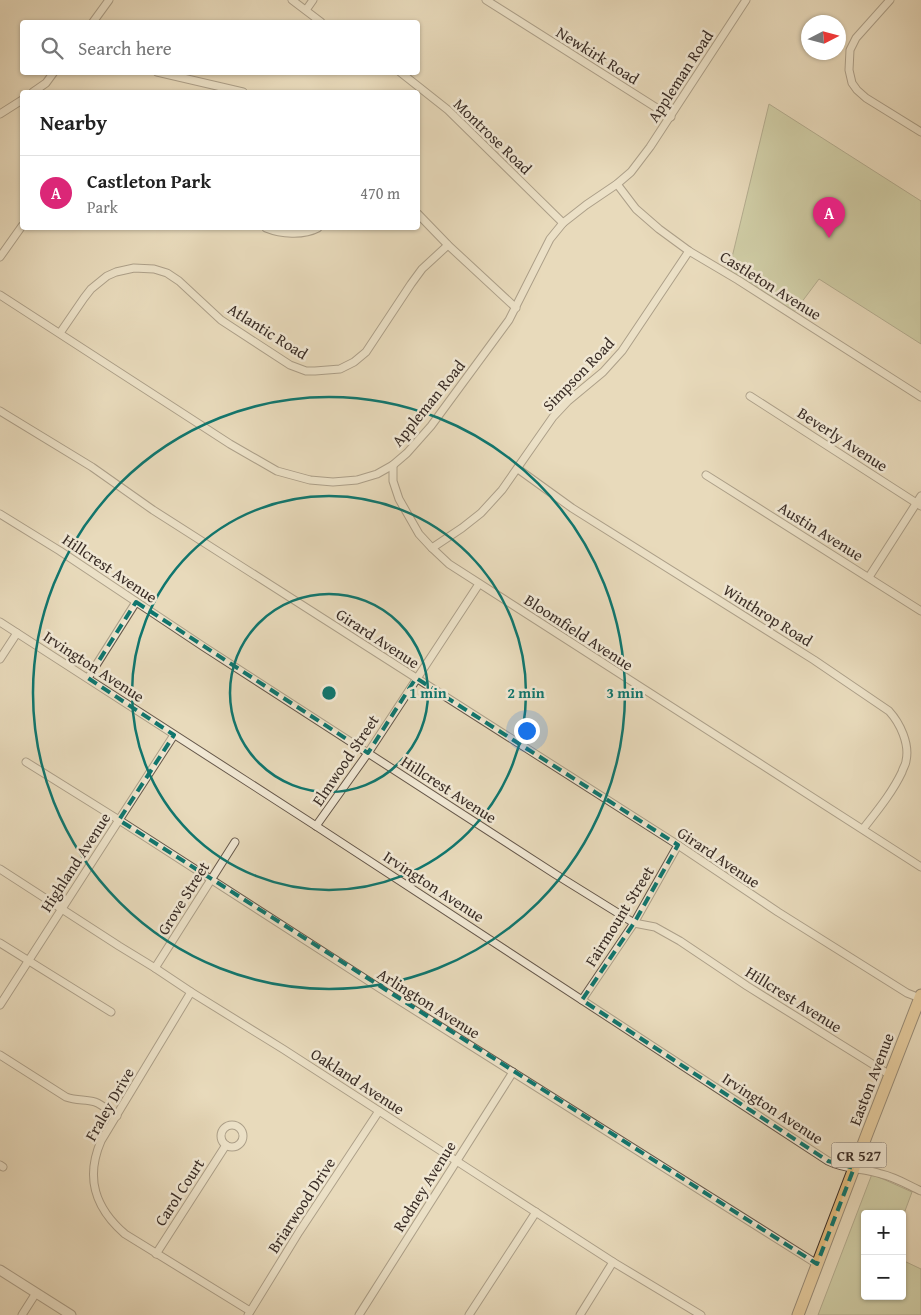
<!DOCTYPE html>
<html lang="en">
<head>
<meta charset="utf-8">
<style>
  :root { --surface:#fff; --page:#f6f6f6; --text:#222; --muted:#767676; --line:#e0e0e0; --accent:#db2777 }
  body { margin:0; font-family:"Gentium Book Plus",serif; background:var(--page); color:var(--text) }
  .controls { position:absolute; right:15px; bottom:15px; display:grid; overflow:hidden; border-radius:5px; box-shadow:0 1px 4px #0004 }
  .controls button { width:45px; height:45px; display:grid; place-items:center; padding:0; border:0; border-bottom:1px solid var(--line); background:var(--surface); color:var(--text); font:25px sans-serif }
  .compass { position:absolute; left:801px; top:15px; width:45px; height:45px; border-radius:50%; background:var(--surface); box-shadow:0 1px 4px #0004; rotate:84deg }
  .you { position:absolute; left:526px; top:730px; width:18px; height:18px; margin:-12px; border:4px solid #fff; border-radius:50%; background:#1a73e8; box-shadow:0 0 0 8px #1a73e833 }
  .badge { display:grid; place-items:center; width:32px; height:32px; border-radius:50%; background:var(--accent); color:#fff; font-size:16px; font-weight:700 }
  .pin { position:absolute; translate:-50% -41px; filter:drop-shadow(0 1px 2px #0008) }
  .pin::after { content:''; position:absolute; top:26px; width:18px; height:15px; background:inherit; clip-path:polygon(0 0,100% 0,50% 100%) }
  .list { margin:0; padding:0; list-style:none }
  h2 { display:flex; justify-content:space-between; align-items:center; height:65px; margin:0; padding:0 20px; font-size:21px }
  h2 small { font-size:16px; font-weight:400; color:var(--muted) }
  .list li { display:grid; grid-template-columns:32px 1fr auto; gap:15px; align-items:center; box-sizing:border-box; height:75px; padding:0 20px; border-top:1px solid var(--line) }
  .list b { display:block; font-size:19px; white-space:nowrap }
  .list p { margin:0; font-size:16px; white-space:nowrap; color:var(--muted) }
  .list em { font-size:16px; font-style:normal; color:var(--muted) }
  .icon { flex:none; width:28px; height:28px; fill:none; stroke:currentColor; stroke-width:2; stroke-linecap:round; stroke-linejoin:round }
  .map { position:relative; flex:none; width:921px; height:1315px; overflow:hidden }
  .search { position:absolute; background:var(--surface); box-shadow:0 1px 4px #0004; left:20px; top:20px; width:400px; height:55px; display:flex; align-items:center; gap:12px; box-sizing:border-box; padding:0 18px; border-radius:5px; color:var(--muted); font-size:19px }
  .panel { position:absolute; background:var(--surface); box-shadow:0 1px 4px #0004; left:20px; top:90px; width:400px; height:140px; border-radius:5px }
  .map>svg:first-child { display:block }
  .green { fill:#b5c090; stroke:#78765b }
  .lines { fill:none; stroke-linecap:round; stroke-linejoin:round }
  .minor-casing { stroke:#66584b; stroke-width:9 }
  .tertiary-casing { stroke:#66584b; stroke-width:11 }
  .primary-casing { stroke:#3a2d26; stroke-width:13 }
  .minor { stroke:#f0e7d3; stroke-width:7 }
  .tertiary { stroke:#f0e7d3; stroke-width:9 }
  .primary { stroke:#e4bd7e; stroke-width:11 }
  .marked { fill:none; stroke:#0f766e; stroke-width:4; stroke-dasharray:10 6; stroke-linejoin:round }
  .ring { fill:none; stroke:#0f766e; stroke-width:2.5 }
  .labels { text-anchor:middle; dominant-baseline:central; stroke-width:5; stroke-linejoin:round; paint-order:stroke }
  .shield { fill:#f0e7d3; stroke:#71655a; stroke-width:1 }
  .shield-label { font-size:15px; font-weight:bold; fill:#3a2d26 }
  .street-label { font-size:16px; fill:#3a2d26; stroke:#f0e7d3 }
  .centre { fill:#0f766e; stroke:#f0e7d3; stroke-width:2.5 }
  .ring-label { font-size:15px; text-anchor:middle; font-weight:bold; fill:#0f766e; stroke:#f0e7d3; stroke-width:5; stroke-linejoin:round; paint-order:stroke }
</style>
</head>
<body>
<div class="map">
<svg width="921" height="1315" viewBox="0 0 921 1315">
  <rect width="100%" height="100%" fill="#e8dabb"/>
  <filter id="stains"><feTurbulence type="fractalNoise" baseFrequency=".004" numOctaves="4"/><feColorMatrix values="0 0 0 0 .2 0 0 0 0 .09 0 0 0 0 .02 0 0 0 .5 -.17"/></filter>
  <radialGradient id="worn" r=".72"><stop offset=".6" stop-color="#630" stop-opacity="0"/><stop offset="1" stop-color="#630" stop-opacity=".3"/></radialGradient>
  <g class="green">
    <polygon points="769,104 921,201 921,344 819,279 792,315 728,274"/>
    <polygon points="872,1174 912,1192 902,1219 902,1214 865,1214 865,1296 902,1296 902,1260 921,1269 921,1315 818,1315"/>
  </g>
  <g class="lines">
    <g class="minor-casing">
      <g id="minor">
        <polyline points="292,0 321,22"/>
        <polyline points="486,0 671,117"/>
        <polyline points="890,0 856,38 850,50 849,70 852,83 857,90 866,98 921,132"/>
        <polyline points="306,10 313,0"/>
        <polyline points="93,22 109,0"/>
        <polyline points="157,72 243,92"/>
        <polyline points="400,72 448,110 563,223"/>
        <polyline points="33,92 46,83 54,72"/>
        <polyline points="0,114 22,100"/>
        <polyline points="617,184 636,209 659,229 689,251 738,280 921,397"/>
        <polyline points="418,214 448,245 516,308"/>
        <path d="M266,228C281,234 303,236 318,228"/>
        <polyline points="0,257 22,226"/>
        <polyline points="0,295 230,444 277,471 310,480 333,482 357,480 377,474 393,465 407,453 431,426 509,320 550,239 563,223 586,205 617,184 631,172 650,147 746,0"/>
        <polyline points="60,333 84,298 91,289 107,276 116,272 134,268 154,269 167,273 179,281 221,320 290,365 306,371 315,371 340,369 354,362 366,352 411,284 422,269 448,245"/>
        <polyline points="750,396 921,506"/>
        <polyline points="0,411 92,467 153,510 678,845 778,912 907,993 920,998"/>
        <polyline points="393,465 393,481 399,499 419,534 432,548 449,564 921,867"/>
        <path d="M518,469L572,508L814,660L889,711C900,723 910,744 906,761C906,764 903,768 902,772C892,793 877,811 863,829"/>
        <polyline points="706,475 921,611"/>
        <polyline points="0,514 60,551 204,647 555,874 634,923 655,927 680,941 747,986 890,1075"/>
        <polyline points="432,548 462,528 481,513 502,490 553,417 568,401 603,372 622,351 689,251"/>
        <polyline points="869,577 921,496"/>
        <path d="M0,622L316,826L828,1161C846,1170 863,1168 881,1174C895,1177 908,1185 921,1191"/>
        <polyline points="0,659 17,633"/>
        <polyline points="88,678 136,602"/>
        <polyline points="26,762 119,820 381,989 817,1264"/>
        <polyline points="316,826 368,753 479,584"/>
        <polyline points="0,869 119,946 155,968 191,992 283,1049 613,1262 701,1315"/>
        <polyline points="0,943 111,1012"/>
        <polyline points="155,968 235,842"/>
        <path d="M191,992L101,1141C85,1178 95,1208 125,1234L250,1311"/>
        <polyline points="582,1000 634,923 678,845"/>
        <polyline points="0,1005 119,820 174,735"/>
        <path d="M0,1055L66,1097C77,1101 86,1099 95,1102C103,1105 110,1112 117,1116"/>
        <circle cx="232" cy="1136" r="11"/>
        <polyline points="0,1165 3,1167"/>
        <polyline points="156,1254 226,1145"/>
        <polyline points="22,1315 36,1293"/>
        <polyline points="248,1315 299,1232 379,1111"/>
        <polyline points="359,1315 513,1072"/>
        <polyline points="469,1315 536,1212"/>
        <polyline points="580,1315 613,1262"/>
      </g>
    </g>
    <g class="tertiary-casing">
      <polyline id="tertiary" points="0,1270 71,1315"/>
    </g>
    <g class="primary-casing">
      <polyline id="primary" points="798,1315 867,1134 921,995"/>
    </g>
    <use href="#minor" class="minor"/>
    <use href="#tertiary" class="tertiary"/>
    <use href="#primary" class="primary"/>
  </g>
  <path d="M0 0H921V1315H0ZM136,602L368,753L416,678L678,845L634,923L582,1000L828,1161L854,1168L817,1264L119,820L174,735L88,678Z" fill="#e8dabb" fill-opacity=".55" fill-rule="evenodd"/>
  <path class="marked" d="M136,602L368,753L416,678L678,845L634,923L582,1000L828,1161L854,1168L817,1264L119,820L174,735L88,678Z"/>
  <g class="ring">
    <circle cx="329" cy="693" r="99"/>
    <circle cx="329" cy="693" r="197"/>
    <circle cx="329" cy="693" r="296"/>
  </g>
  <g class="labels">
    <rect class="shield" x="831.5" y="1142.5" width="55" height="25" rx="4"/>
    <g class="shield-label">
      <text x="859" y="1155">CR 527</text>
    </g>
    <g class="street-label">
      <text transform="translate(598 55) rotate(32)">Newkirk Road</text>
      <text transform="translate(680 76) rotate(-57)">Appleman Road</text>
      <text transform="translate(493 136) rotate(44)">Montrose Road</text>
      <text transform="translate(771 285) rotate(32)">Castleton Avenue</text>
      <text transform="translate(268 331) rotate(32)">Atlantic Road</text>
      <text transform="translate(578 374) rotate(-46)">Simpson Road</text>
      <text transform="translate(428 403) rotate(-51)">Appleman Road</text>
      <text transform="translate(843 439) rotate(33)">Beverly Avenue</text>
      <text transform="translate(821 531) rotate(32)">Austin Avenue</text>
      <text transform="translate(110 568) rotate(34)">Hillcrest Avenue</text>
      <text transform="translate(768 615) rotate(32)">Winthrop Road</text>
      <text transform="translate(579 632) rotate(33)">Bloomfield Avenue</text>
      <text transform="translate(378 638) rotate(33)">Girard Avenue</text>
      <text transform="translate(94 666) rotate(33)">Irvington Avenue</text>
      <text transform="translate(345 760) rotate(-56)">Elmwood Street</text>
      <text transform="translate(449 789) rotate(33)">Hillcrest Avenue</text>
      <text transform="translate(719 857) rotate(34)">Girard Avenue</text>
      <text transform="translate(75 862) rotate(-57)">Highland Avenue</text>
      <text transform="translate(434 886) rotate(33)">Irvington Avenue</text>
      <text transform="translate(183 898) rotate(-58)">Grove Street</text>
      <text transform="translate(619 916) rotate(-58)">Fairmount Street</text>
      <text transform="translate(794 999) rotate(32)">Hillcrest Avenue</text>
      <text transform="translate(429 1003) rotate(32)">Arlington Avenue</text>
      <text transform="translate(871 1079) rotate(-69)">Easton Avenue</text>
      <text transform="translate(358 1081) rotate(33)">Oakland Avenue</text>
      <text transform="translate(109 1104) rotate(-60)">Fraley Drive</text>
      <text transform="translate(773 1108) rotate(33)">Irvington Avenue</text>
      <text transform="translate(424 1186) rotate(-58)">Rodney Avenue</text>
      <text transform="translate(179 1192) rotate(-57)">Carol Court</text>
      <text transform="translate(301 1205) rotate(-57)">Briarwood Drive</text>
    </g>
  </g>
  <circle cx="329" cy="693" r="8" class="centre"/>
  <g class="ring-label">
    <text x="428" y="698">1 min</text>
    <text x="526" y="698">2 min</text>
    <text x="625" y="698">3 min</text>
  </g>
  <rect width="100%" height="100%" filter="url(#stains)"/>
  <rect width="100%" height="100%" fill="url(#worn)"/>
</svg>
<div class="controls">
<button>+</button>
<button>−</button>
</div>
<svg class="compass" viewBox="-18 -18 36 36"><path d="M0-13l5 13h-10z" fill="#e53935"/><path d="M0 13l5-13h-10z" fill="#767676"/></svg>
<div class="you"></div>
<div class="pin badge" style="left:829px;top:238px">A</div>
<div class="search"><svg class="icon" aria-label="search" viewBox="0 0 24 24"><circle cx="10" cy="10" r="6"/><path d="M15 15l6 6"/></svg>Search here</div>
<section class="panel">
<h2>Nearby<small></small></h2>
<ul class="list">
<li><span class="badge">A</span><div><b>Castleton Park</b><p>Park</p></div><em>470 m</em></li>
</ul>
</section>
</div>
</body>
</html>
